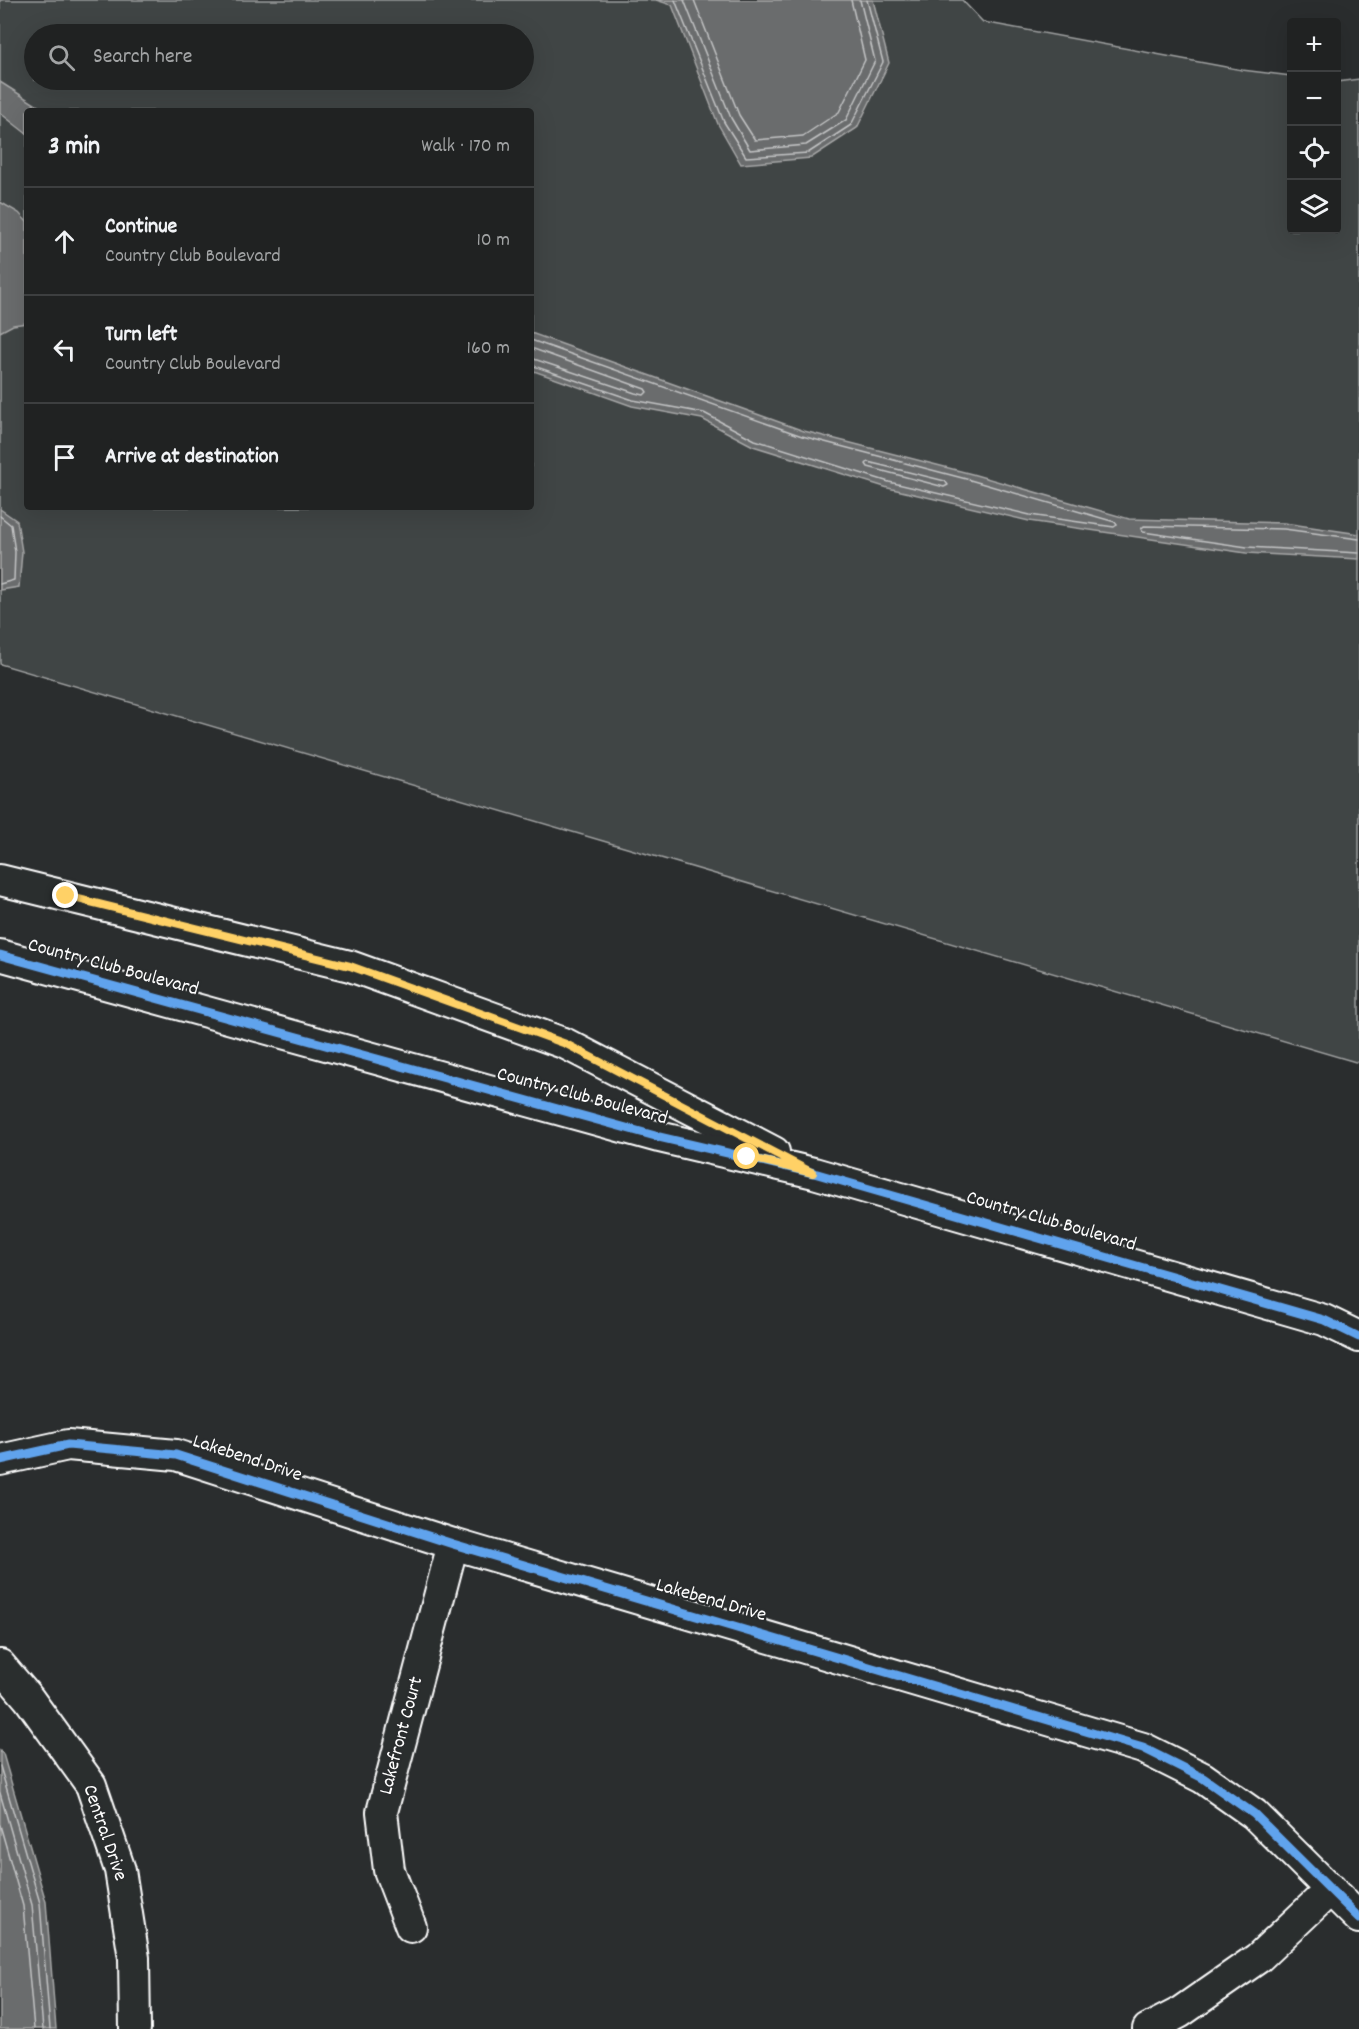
<!DOCTYPE html>
<html lang="en">
<head>
<meta charset="utf-8">
<style>
  :root { --surface:#202222; --page:#2d2f2f; --text:#f1f3f6; --muted:#a2a4a5; --line:#3d3f40 }
  body { margin:0; font-family:Dekko,sans-serif; background:var(--page); color:var(--text) }
  .controls { position:absolute; right:18px; top:18px; display:grid; overflow:hidden; border-radius:6px; box-shadow:0 6px 24px #0002 }
  .controls button { width:54px; height:54px; display:grid; place-items:center; padding:0; border:0; border-bottom:2px solid var(--line); background:var(--surface); color:var(--text); font:30px sans-serif }
  .stop { position:absolute; width:18px; height:18px; margin:-14px; border:4px solid #ffd166; border-radius:50%; background:#fff }
  .stop.end { background:#ffd166; border-color:#fff; box-shadow:0 2px 6px #0008 }
  .list { margin:0; padding:0; list-style:none }
  h2 { display:flex; justify-content:space-between; align-items:center; height:78px; margin:0; padding:0 24px; font-size:26px }
  h2 small { font-size:20px; font-weight:400; color:var(--muted) }
  .list li { display:grid; grid-template-columns:39px 1fr auto; gap:18px; align-items:center; box-sizing:border-box; height:108px; padding:0 24px; border-top:2px solid var(--line) }
  .list b { display:block; font-size:22px; white-space:nowrap }
  .list p { margin:0; font-size:20px; white-space:nowrap; color:var(--muted) }
  .list em { font-size:20px; font-style:normal; color:var(--muted) }
  .icon { flex:none; width:33px; height:33px; fill:none; stroke:currentColor; stroke-width:2; stroke-linecap:round; stroke-linejoin:round }
  .map { position:relative; flex:none; width:1359px; height:2029px; overflow:hidden }
  .search { position:absolute; background:var(--surface); box-shadow:0 6px 24px #0002; left:24px; top:24px; width:510px; height:66px; display:flex; align-items:center; gap:15px; box-sizing:border-box; padding:0 21px; border-radius:33px; color:var(--muted); font-size:22px }
  .panel { position:absolute; background:var(--surface); box-shadow:0 6px 24px #0002; left:24px; top:108px; width:510px; height:402px; border-radius:6px }
  .map>svg:first-child { display:block }
  .green { fill:#414445; stroke:#a0a2a2; stroke-width:1.5; fill-rule:evenodd }
  .water { fill:#6a6c6d; stroke:#a6a7a7; stroke-width:1.5 }
  .lines { fill:none; stroke-linecap:round; stroke-linejoin:round }
  .shore { stroke:#c3c4c5; stroke-width:1.5 }
  .street-casing { stroke:#fff; stroke-width:34 }
  .street { stroke:#2a2d2e; stroke-width:30 }
  .cycleway-casing { stroke:#2a2d2e; stroke-width:13 }
  .cycleway { stroke:#60a3ed; stroke-width:9 }
  .route { stroke:#ffd166; stroke-width:8 }
  .labels { text-anchor:middle; dominant-baseline:central; stroke-width:4.5; stroke-linejoin:round; paint-order:stroke }
  .street-label { font-size:20px; fill:#fff; stroke:#2a2d2e }
</style>
</head>
<body>
<div class="map">
<svg width="1359" height="2029" viewBox="0 0 1359 2029">
  <rect width="100%" height="100%" fill="#2a2d2e"/>
  <filter id="ink" filterUnits="userSpaceOnUse"><feTurbulence type="fractalNoise" baseFrequency=".0167" numOctaves="2"/><feDisplacementMap in="SourceGraphic" scale="12" xChannelSelector="R" yChannelSelector="G"/><feConvolveMatrix kernelMatrix="1 2 1 2 8 2 1 2 1" color-interpolation-filters="sRGB"/></filter>
  <g filter="url(#ink)">
    <path class="green" d="M0,0H962L983,22L1242,70L1291,76L1292,230H1336L1337,82L1359,79V1063L0,664ZM34,34H524V80H34ZM27,111H531V507H27Z"/>
    <g class="water">
      <polygon points="656,0 873,0 889,63 857,128 811,158 741,164 718,124 672,5"/>
      <polygon points="0,82 46,111 27,111 27,134 0,113"/>
      <polygon points="0,202 19,213 27,222 27,323 13,325 0,332"/>
      <polygon points="531,333 804,431 972,474 1129,519 1284,523 1359,534 1359,559 1246,553 1029,521 888,488 753,446 702,419 632,406 531,370"/>
      <polygon points="0,509 17,521 22,552 19,587 0,590"/>
      <polygon points="0,1751 3,1754 46,1902 56,2029 0,2029"/>
    </g>
    <g class="lines">
      <g class="shore">
        <polyline points="675,0 724,122 746,157 808,153 851,125 883,62 867,0"/>
        <polyline points="684,0 731,118 750,150 806,145 846,120 875,61 860,0"/>
        <polyline points="694,0 739,115 755,140 803,136 839,112 865,60 851,0"/>
        <polyline points="531,340 802,436 970,480 1115,522 1117,525 1114,527 1030,515 889,482 755,440 704,413 633,400 531,365"/>
        <polyline points="531,348 645,389 647,392 644,395 635,393 531,358"/>
        <polygon points="868,462 945,481 948,485 944,487 868,467 866,464"/>
        <polyline points="0,516 11,525 15,552 14,580 0,584"/>
        <polyline points="1359,539 1284,529 1144,526 1141,529 1143,532 1247,547 1359,553"/>
        <polyline points="0,1766 40,1903 50,2029"/>
        <polyline points="0,1793 32,1905 43,2029"/>
        <polyline points="0,1825 23,1906 34,2029"/>
      </g>
      <g class="street-casing">
        <g id="street">
          <polyline points="0,880 350,966 566,1044 774,1152"/>
          <polyline points="0,955 659,1137 814,1173 1324,1320 1359,1337"/>
          <polyline points="0,1460 68,1445 176,1455 453,1544 1143,1748 1203,1778 1254,1814 1359,1918"/>
          <polyline points="0,1665 29,1699 91,1785 120,1870 134,1958 135,2029"/>
          <polyline points="411,1927 389,1870 382,1812 453,1544"/>
          <polyline points="1148,2029 1179,2013 1258,1958 1331,1889"/>
        </g>
      </g>
      <use href="#street" class="street"/>
      <g class="cycleway-casing">
        <g id="cycleway">
          <polyline points="0,955 659,1137 814,1173 1324,1320 1359,1337"/>
          <polyline points="0,1460 68,1445 176,1455 453,1544 1143,1748 1203,1778 1254,1814 1359,1918"/>
        </g>
      </g>
      <use href="#cycleway" class="cycleway"/>
    </g>
  </g>
  <g class="lines" filter="url(#ink)">
    <polyline class="route" points="66,896 350,966 566,1044 813,1173 747,1157"/>
  </g>
  <g class="labels">
    <g class="street-label">
      <text transform="translate(113 968) rotate(15)">Country Club Boulevard</text>
      <text transform="translate(582 1097) rotate(15)">Country Club Boulevard</text>
      <text transform="translate(1051 1222) rotate(16)">Country Club Boulevard</text>
      <text transform="translate(247 1459) rotate(18)">Lakebend Drive</text>
      <text transform="translate(711 1601) rotate(16)">Lakebend Drive</text>
      <text transform="translate(402 1736) rotate(-75)">Lakefront Court</text>
      <text transform="translate(104 1833) rotate(71)">Central Drive</text>
    </g>
  </g>
</svg>
<div class="controls">
<button>+</button>
<button>−</button>
<button><svg class="icon" aria-label="locate" viewBox="0 0 24 24"><circle cx="12" cy="12" r="6"/><path d="M12 2v4M12 18v4M2 12h4M18 12h4"/></svg></button>
<button><svg class="icon" aria-label="layers" viewBox="0 0 24 24"><path d="M12 4l9 5-9 5-9-5zM3 14l9 5 9-5"/></svg></button>
</div>
<div class="stop" style="left:747px;top:1157px"></div>
<div class="stop end" style="left:66px;top:896px"></div>
<div class="search"><svg class="icon" aria-label="search" viewBox="0 0 24 24"><circle cx="10" cy="10" r="6"/><path d="M15 15l6 6"/></svg>Search here</div>
<section class="panel">
<h2>3 min<small>Walk · 170 m</small></h2>
<ul class="list">
<li><svg class="icon" aria-label="ahead" viewBox="0 0 24 24"><path d="M12 20V5M6 11l6-6 6 6"/></svg><div><b>Continue</b><p>Country Club Boulevard</p></div><em>10 m</em></li>
<li><svg class="icon" aria-label="left" viewBox="0 0 24 24"><path d="M17 20v-9H6M10 6l-5 5 5 5"/></svg><div><b>Turn left</b><p>Country Club Boulevard</p></div><em>160 m</em></li>
<li><svg class="icon" aria-label="arrive" viewBox="0 0 24 24"><path d="M6 21V4h12l-3 4 3 4H6"/></svg><div><b>Arrive at destination</b></div></li>
</ul>
</section>
</div>
</body>
</html>
